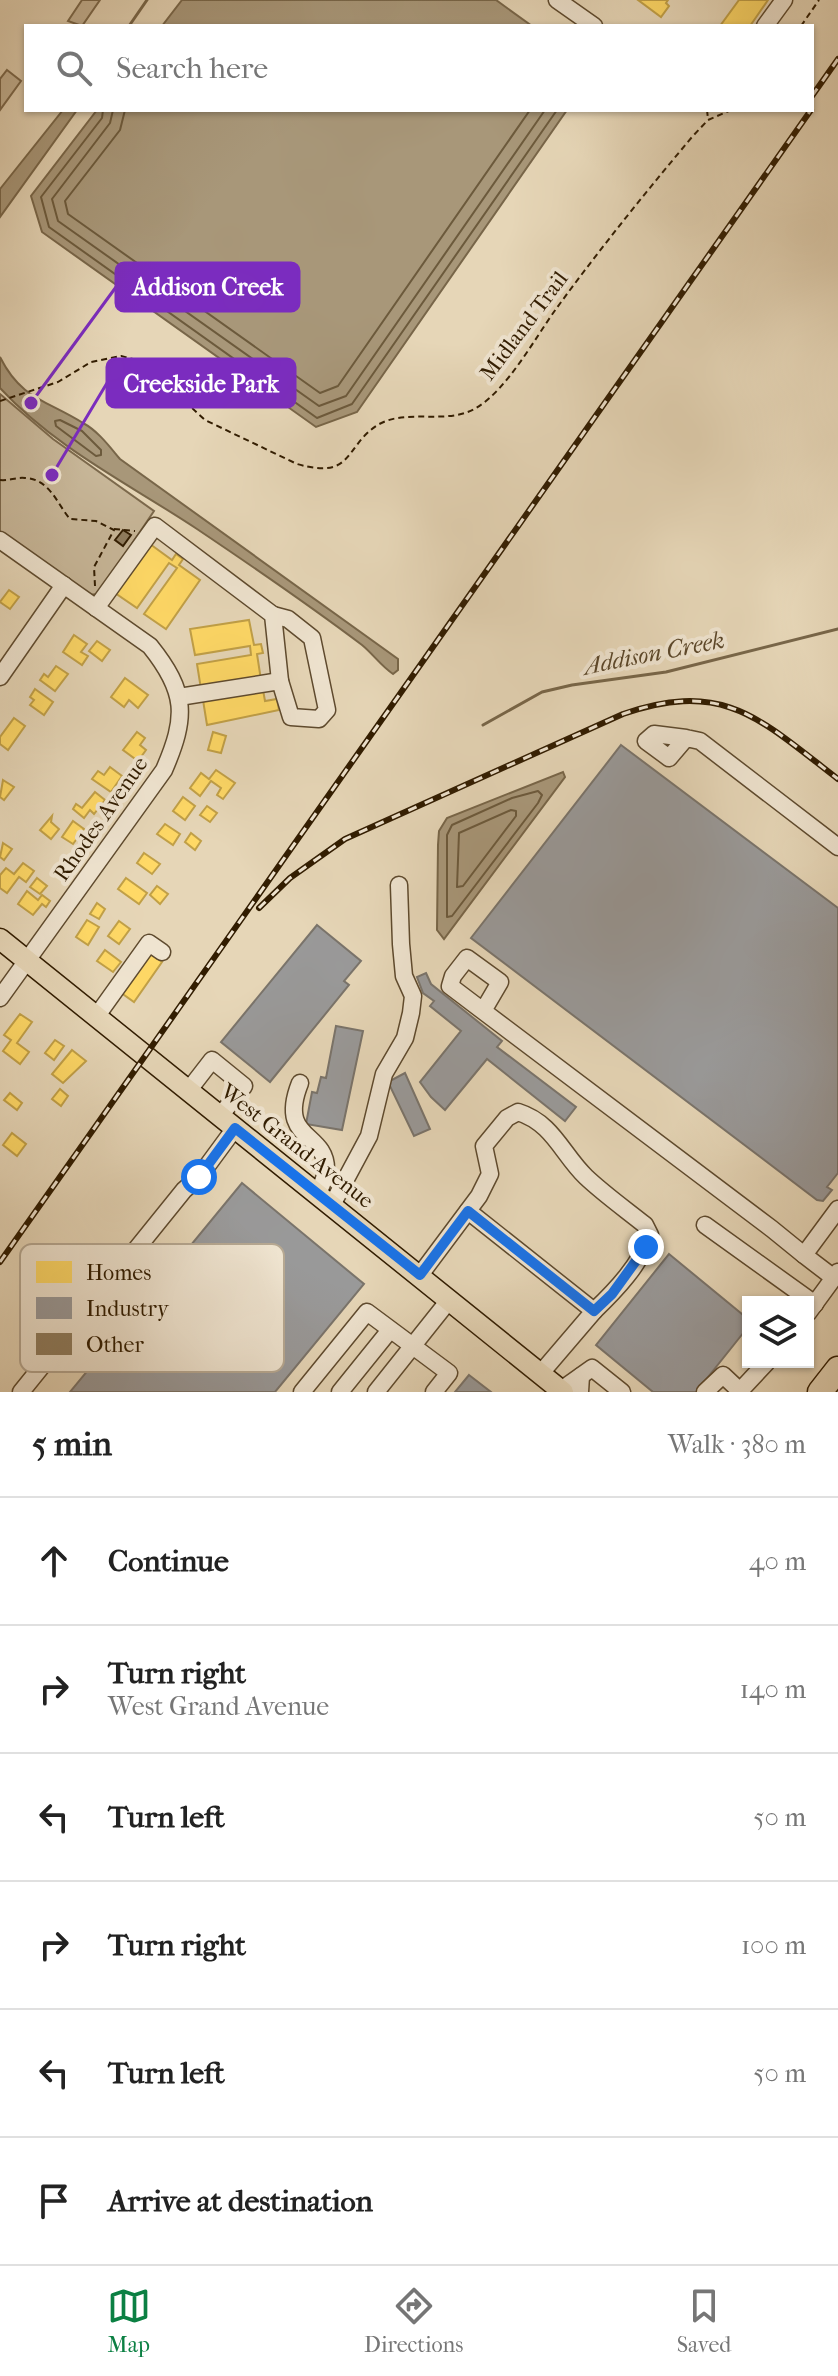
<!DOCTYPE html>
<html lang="en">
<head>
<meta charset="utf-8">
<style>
  :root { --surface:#fff; --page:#f2f2f2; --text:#222; --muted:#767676; --line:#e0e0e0; --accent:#0b8043 }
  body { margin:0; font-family:"IM FELL French Canon",serif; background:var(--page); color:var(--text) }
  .controls { position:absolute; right:24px; bottom:24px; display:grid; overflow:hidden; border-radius:0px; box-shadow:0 2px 6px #0004 }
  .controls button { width:72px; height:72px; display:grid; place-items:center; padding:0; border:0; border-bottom:2px solid var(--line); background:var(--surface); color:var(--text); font:40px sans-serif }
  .stop { position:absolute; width:24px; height:24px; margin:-18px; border:6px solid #1a73e8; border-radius:50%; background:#fff }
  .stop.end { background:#1a73e8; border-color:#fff; box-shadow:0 2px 8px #0008 }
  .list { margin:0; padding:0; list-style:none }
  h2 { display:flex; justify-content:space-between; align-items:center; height:104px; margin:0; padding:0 32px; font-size:34px }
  h2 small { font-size:26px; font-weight:400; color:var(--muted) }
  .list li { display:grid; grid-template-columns:52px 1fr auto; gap:24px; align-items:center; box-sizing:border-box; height:128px; padding:0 32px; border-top:2px solid var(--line) }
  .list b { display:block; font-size:30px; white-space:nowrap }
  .list p { margin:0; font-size:26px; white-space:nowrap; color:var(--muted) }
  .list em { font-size:26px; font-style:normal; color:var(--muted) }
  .icon { flex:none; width:44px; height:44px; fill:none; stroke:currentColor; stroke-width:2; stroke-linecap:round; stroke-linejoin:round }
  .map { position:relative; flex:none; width:838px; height:1392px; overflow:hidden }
  .search { position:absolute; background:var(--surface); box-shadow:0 2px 6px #0004; left:24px; right:24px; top:24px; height:88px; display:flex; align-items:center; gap:20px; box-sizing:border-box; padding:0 28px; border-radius:0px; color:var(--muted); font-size:30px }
  .sheet { height:872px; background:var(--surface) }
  nav { display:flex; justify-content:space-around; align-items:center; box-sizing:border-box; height:112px; border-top:2px solid var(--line); background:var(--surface); font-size:22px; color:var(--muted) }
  nav a { display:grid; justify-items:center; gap:4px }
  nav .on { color:var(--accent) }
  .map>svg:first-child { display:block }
  .green { fill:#c7b698; stroke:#7c694c; stroke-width:2 }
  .water { fill:#a89779; stroke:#786649; stroke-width:2 }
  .homes { fill:#ffd966; stroke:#c1a047; stroke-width:2 }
  .industry { fill:#999; stroke:#7a746b; stroke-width:2 }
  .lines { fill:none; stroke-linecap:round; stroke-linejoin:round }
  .shore { stroke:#6c5a3c; stroke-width:2 }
  .stream { stroke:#786649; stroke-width:3 }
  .building { fill:#8f7d5f; stroke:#311c00; stroke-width:2 }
  .minor-casing { stroke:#5e4a2e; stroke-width:19 }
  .major-casing { stroke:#311c00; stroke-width:23 }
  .highway-casing { stroke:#311c00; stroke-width:27 }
  .path { stroke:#311c00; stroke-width:2; stroke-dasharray:6 4; stroke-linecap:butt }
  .minor { stroke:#efe4d0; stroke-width:16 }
  .major { stroke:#e6d6b7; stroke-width:20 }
  .highway { stroke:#e6d6b7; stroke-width:24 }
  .rail-casing { stroke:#311c00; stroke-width:6 }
  .rail { stroke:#efe4d0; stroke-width:3; stroke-dasharray:9; stroke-linecap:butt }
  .route { stroke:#1a73e8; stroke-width:10 }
  .labels { text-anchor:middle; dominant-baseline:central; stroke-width:8; stroke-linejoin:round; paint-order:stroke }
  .street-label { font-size:22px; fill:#311c00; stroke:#efe4d0 }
  .water-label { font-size:24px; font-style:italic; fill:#5b472a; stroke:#efe4d0 }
  .key { fill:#efe4d0; stroke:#b6a892; stroke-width:2 }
  .key-label { font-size:22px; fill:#311c00 }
  .leader { fill:none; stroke:#7b2cbf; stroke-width:3 }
  .callout-dot { fill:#7b2cbf; stroke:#efe4d0; stroke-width:3 }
  .callout { fill:#7b2cbf; stroke:#7b2cbf; stroke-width:3 }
  .callout-label { font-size:24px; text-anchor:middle; font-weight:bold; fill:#fff }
</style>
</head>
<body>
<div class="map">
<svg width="838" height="1392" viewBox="0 0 838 1392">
  <rect width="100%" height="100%" fill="#e6d6b7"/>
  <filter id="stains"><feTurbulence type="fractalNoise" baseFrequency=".0025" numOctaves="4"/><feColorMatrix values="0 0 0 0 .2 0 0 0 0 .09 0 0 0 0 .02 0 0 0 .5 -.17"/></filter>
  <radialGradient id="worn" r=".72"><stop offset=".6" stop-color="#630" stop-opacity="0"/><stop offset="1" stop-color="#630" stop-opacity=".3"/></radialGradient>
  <g class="green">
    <polygon points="100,0 82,26 68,21 82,0"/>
    <polygon points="7,70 21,81 0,110 0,79"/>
    <polygon points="0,394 53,439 154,511 98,594 88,595 0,532"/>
  </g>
  <g class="water">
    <polygon points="182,0 496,0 532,26 162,26"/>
    <polygon points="63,110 77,110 0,217 0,189"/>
    <polygon points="97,110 567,110 357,412 316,427 42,232 31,196"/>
    <path d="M0,357C21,399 46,400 83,423C98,431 109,446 120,459L398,659V670L393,674C381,666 373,654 362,645C309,605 252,566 197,529C131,485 55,448 0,388Z"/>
    <polygon points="563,772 565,777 444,939 437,930 438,845 439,831 447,818"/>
  </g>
  <g class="homes">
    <polygon points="638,0 668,0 666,3 669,6 661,17"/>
    <polygon points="739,0 768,0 750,26 720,26"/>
    <polygon points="150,544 172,560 176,554 183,559 179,565 200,580 166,629 144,614 177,568 169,563 137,608 115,593"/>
    <polygon points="9,590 19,597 10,609 0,602"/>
    <polygon points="249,620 254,645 261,644 263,653 257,654 261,680 201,689 197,664 251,655 250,646 195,655 190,629"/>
    <polygon points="74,635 87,644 81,652 88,656 82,665 63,652"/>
    <polygon points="97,641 110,650 102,661 89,651"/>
    <polygon points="56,666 68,674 55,691 40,680 44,674 48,677"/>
    <polygon points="125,678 148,695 138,708 129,700 124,707 111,697"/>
    <polygon points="35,689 53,702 44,715 30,705 34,700 30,697"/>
    <polygon points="263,690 265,701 277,699 279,710 207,725 203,700"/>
    <polygon points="14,718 25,726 8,750 0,744 0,737"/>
    <polygon points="137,732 145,738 140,745 146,750 138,761 123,750"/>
    <polygon points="213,732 226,736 221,753 208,750"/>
    <polygon points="110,767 122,776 111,792 92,779 98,771 104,775"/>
    <polygon points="216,770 235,783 223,799 217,795 221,788 211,781 200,796 190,788 201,773 209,779"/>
    <polygon points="3,780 14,787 4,800 0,797"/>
    <polygon points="95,792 105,800 94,814 90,810 84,818 73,809 76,804 82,808"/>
    <polygon points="183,797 195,806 185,820 173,811"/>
    <polygon points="207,806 217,813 210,822 200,815"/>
    <polygon points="52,816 51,822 59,829 51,839 40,830"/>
    <polygon points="73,821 84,829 73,844 62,837"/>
    <polygon points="165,824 180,834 173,845 157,834"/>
    <polygon points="191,833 201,841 195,850 185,842"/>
    <polygon points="3,843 12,849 4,860 0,857"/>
    <polygon points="144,853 160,864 152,874 137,863"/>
    <polygon points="23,863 34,871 26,882 19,877 7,893 0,888 0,875 6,868 14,874"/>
    <polygon points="37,878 47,886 40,894 30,887"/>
    <polygon points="126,878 147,893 139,904 118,889"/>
    <polygon points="157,886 168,894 160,904 150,895"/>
    <polygon points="27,891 38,900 42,895 50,901 46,907 42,904 33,915 18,904"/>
    <polygon points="97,903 105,909 99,919 90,914"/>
    <polygon points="87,920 99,927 88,945 76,937"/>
    <polygon points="119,921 130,929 119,944 108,936"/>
    <polygon points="105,950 121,962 113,972 97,961"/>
    <polygon points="148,952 162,962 134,1002 120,992"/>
    <polygon points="20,1014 32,1022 17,1043 29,1052 20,1064 3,1051 11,1040 4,1035"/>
    <polygon points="55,1040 64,1046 54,1060 45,1053"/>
    <polygon points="72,1050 86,1061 63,1083 52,1074"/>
    <polygon points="60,1089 68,1096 61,1106 52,1099"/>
    <polygon points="10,1093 22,1103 17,1110 4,1100"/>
    <polygon points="12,1133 26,1144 17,1156 3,1145"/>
  </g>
  <g class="industry">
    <polygon points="621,745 838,908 838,1173 827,1187 832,1190 823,1201 817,1200 471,938"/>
    <polygon points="317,925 361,961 344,981 349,985 270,1082 221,1042"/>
    <polygon points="426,973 431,984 502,1041 497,1047 576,1107 565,1121 487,1059 445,1110 431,1097 420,1082 461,1031 430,1006 434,1001 423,993 417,977"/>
    <polygon points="336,1026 363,1031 342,1130 306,1124 312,1092 317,1093 321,1077 326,1078"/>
    <polygon points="405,1073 430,1129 414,1136 388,1082"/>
    <polygon points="242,1183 364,1284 275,1392 70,1392"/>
    <polygon points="669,1254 748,1319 748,1327 696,1392 653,1392 596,1345"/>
    <polygon points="469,1375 491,1392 455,1392"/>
  </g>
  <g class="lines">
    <g class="shore">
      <polyline points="103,110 102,118 41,197 49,227 317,418 352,404 557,110"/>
      <polyline points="113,110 110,123 52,199 58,221 319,406 346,396 545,110"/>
      <polyline points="125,110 120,130 65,201 68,214 320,393 338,386 530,110"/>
      <polygon points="60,420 82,431 101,450 101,455 96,456 56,426 55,421"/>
      <polygon points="538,791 542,795 538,803 452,916 447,917 447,835 452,825 512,798"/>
      <polygon points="511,810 516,811 516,816 463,886 457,887 459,833"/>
    </g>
    <g class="stream">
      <polyline points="129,26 147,0"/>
      <polyline points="483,725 542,692 572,685 666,672 838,629"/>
    </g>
  </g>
  <polygon class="building" points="123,530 131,535 123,546 115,540"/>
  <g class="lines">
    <g class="minor-casing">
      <g id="minor">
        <polyline points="557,0 594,26"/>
        <polyline points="765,26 784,0"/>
        <path d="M0,540L150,646C187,692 187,717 164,770L0,998"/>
        <polyline points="96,608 155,526 273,615 280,681 179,697"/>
        <polyline points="273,615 288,619 312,638 327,710 319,719 291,717 280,681"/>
        <polyline points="0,677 64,585"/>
        <polyline points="686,738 669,758 646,741 654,734 686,738 700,741 838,847"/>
        <polyline points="483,1011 500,982 467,958 453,976 450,986 483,1011 772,1229 804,1255 838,1209"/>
        <polyline points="96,1017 149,943 162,952"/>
        <path d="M300,1083C277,1141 326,1131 326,1169C326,1177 321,1186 318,1194"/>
        <polyline points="188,1091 212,1060 244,1086 220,1116"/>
        <polyline points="332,1205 369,1136 384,1074 405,1038 411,1013 413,996 404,976 401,944 399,885"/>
        <polyline points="468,1211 594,1311 541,1373"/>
        <polyline points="705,1225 815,1304"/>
        <polyline points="804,1255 834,1278"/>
        <path d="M420,1275L479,1196L490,1174L484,1146L507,1118L518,1112C553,1123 562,1154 586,1177C604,1194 625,1209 645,1225L650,1235C641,1264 615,1291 594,1311"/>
        <polyline points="808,1313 838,1272"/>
        <polyline points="561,1390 592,1368 622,1392"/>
        <polyline points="21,1392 184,1190 199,1177 235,1128"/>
        <polyline points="302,1392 367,1312 449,1373 434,1392"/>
        <polyline points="340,1392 390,1330"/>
        <polyline points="376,1392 450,1299"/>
        <polyline points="580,1392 581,1376"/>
        <polyline points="705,1392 723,1375 740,1391"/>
        <polyline points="739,1392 767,1362"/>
      </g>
    </g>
    <g class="major-casing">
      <polyline id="major" points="0,939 563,1392"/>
    </g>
    <g class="highway-casing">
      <polyline id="highway" points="820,1392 838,1369"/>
    </g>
    <g class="path">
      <polyline points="801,26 819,0"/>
      <polyline points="707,110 708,119"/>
      <path d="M0,401L58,382L91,362L121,356L137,360L152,371L205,420L297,464C353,480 344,448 376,426C405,407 446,426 476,408C507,390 535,338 556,309C599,250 645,193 692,137L708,120L731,110"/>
      <path d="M0,480C9,481 16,477 25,478C50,479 57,504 70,519L96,521L114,530L94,567L95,586"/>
      <polyline points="114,529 135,531"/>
    </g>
    <use href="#minor" class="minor"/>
    <use href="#major" class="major"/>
    <use href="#highway" class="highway"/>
    <g class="rail-casing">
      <g id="rail">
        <polyline points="812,96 838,59"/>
        <path d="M259,908L290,878L345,839L623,714C725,679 761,720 838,779"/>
        <polyline points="0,1262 811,110"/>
      </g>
    </g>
    <use href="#rail" class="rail"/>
  </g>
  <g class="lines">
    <polyline class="route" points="199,1177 235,1128 420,1275 468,1211 594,1311 612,1294 646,1247"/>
  </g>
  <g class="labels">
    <g class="street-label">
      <text transform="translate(524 326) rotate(-53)">Midland Trail</text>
      <text transform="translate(101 819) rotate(-55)">Rhodes Avenue</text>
      <text transform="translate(297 1146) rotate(38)">West Grand Avenue</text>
    </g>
    <g class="water-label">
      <text transform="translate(654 653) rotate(-11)">Addison Creek</text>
    </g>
  </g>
  <rect x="20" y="1244" width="264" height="128" rx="12" class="key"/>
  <rect x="36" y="1261" width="36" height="22" fill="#ffd966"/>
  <rect x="36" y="1297" width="36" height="22" fill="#999"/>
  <rect x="36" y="1333" width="36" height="22" fill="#8f7d5f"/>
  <g class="key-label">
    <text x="86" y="1280">Homes</text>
    <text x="86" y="1316">Industry</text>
    <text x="86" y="1352">Other</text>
  </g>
  <path class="leader" d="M31 403L116 287M52 475L107 383"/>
  <g class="callout-dot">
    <circle cx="31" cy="403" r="8"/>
    <circle cx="52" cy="475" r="8"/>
  </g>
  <g class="callout">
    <rect x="116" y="263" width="183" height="48" rx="8"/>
    <rect x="107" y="359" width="188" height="48" rx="8"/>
  </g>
  <g class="callout-label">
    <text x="208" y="295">Addison Creek</text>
    <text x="201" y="392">Creekside Park</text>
  </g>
  <rect width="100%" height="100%" filter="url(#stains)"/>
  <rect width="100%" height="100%" fill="url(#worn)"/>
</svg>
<div class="controls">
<button><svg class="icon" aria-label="layers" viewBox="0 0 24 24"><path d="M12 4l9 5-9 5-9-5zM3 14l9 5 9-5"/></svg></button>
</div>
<div class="stop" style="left:199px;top:1177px"></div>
<div class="stop end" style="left:646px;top:1247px"></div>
<div class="search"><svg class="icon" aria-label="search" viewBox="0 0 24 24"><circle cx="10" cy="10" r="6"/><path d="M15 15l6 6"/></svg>Search here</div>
</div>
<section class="sheet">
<h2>5 min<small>Walk · 380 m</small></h2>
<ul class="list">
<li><svg class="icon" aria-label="ahead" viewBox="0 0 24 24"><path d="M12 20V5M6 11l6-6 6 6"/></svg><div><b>Continue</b></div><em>40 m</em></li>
<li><svg class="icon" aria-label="right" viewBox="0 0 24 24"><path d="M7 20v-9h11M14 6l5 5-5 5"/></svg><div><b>Turn right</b><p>West Grand Avenue</p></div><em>140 m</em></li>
<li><svg class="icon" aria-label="left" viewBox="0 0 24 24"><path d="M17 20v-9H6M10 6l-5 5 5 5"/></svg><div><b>Turn left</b></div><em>50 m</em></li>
<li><svg class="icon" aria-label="right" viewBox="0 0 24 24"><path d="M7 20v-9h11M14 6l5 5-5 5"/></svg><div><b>Turn right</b></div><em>100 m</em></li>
<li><svg class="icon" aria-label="left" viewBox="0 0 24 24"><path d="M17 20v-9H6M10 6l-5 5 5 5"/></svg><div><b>Turn left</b></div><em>50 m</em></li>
<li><svg class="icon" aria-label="arrive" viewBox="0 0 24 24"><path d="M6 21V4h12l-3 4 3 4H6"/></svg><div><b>Arrive at destination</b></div></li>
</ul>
</section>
<nav>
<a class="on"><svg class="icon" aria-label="map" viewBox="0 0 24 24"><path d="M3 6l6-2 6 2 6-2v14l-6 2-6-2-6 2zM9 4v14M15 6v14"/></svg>Map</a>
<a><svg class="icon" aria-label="directions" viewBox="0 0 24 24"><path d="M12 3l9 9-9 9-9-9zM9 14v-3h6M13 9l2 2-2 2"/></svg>Directions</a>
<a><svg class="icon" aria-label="saved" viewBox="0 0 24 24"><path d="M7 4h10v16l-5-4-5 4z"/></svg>Saved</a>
</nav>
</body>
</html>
